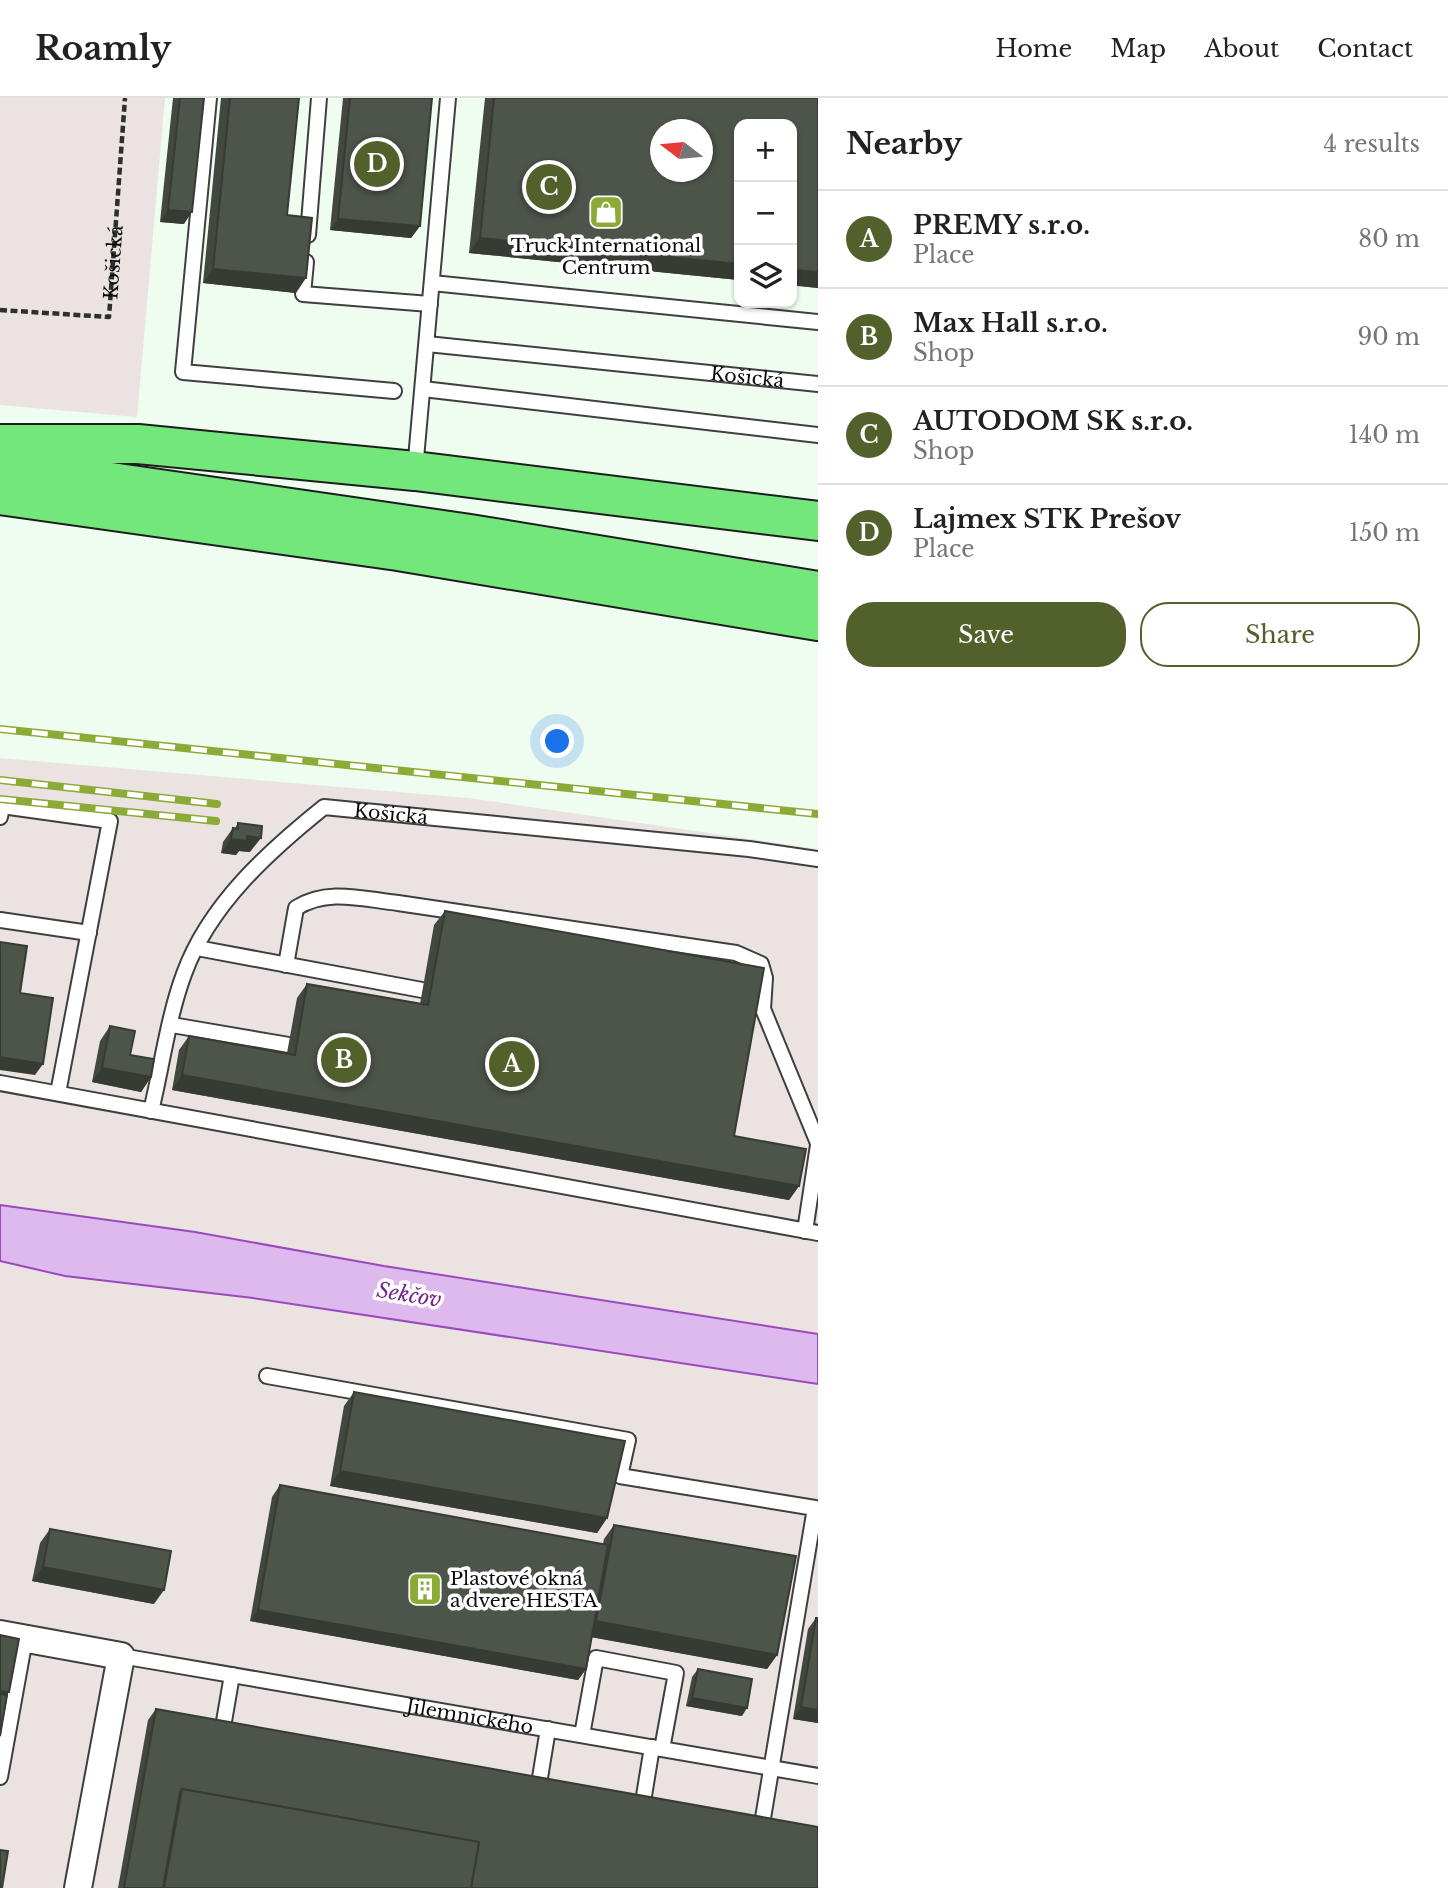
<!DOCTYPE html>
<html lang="en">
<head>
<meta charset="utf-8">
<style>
  :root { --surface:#fff; --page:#f2f2f2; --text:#222; --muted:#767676; --line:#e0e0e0; --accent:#52602b }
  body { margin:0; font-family:"Libre Baskerville",serif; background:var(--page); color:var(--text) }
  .controls { position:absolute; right:21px; top:21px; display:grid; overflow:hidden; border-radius:14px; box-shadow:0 2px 5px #0004 }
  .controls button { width:63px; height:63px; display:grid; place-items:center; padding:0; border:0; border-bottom:2px solid var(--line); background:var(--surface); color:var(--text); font:35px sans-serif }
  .compass { position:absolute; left:650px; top:21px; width:63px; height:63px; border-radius:50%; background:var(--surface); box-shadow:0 2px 5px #0004; rotate:286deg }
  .you { position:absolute; left:558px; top:644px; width:24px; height:24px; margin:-18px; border:5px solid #fff; border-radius:50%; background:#1a73e8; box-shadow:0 0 0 10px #1a73e833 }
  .badge { display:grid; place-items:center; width:46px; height:46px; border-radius:50%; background:var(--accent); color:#fff; font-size:23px; font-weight:700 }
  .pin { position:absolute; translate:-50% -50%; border:4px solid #fff; box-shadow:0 2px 7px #0006 }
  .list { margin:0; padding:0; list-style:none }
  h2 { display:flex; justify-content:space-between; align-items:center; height:91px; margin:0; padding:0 28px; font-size:30px }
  h2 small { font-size:23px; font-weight:400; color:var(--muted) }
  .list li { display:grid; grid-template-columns:46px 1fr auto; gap:21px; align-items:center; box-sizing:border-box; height:98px; padding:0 28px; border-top:2px solid var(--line) }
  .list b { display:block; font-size:26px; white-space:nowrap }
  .list p { margin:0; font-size:23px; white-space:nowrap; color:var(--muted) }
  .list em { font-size:23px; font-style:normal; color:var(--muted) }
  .actions { display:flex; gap:14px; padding:21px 28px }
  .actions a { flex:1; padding:16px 0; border:2px solid var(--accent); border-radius:28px; text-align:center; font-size:24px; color:var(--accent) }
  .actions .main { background:var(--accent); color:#fff }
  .icon { flex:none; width:38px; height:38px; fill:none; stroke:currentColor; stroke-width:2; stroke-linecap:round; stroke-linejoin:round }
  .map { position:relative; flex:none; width:818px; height:1790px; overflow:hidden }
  header { display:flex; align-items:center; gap:42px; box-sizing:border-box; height:98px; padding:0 35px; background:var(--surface); border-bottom:2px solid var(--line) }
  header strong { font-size:33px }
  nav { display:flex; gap:38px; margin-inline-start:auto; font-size:24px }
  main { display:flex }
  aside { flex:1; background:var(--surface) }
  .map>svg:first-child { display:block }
  .industrial { fill:#eae3e2 }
  .water { fill:#deb9ee; stroke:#9b49bc; stroke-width:2 }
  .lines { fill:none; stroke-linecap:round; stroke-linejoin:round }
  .lane-casing { stroke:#3f3f3f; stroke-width:18 }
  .street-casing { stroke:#3f3f3f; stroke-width:30 }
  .primary-casing { stroke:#1d1d1d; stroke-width:42 }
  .path { stroke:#2e2e2e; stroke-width:4.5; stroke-dasharray:7 3.5; stroke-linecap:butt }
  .lane { stroke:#fff; stroke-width:14 }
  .street { stroke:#fff; stroke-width:26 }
  .primary { stroke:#74e77c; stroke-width:38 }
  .rail-casing { stroke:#8cab36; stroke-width:8 }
  .rail { stroke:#fff; stroke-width:5; stroke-dasharray:16; stroke-linecap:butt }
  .wall { fill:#424840 }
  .shaded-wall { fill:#363b34 }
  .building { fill:#4d544a; stroke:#363b34; stroke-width:2; fill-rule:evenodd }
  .labels { text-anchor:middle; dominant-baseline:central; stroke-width:7; stroke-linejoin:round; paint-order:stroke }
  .poi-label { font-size:19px; fill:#0c0c0c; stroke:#fff }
  .street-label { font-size:19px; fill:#0c0c0c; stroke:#fff }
  .water-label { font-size:21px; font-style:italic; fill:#74258e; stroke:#fff }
</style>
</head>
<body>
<header>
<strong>Roamly</strong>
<nav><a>Home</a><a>Map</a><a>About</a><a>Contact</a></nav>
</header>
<main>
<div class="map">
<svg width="818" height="1790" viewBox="0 0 818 1790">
  <rect width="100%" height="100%" fill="#eefdf0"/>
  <g class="industrial">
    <polygon points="0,0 165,0 137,319 0,307"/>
    <polygon points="0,660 469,700 818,751 818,1790 0,1790"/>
  </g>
  <polygon class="water" points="0,1107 195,1134 384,1168 818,1236 818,1286 253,1200 65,1178 0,1163"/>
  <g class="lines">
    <g class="lane-casing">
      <g id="lane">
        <polyline points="209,0 183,274 394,293"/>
        <polyline points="308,137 319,0"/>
        <polyline points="306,164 303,196 430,206"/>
        <polyline points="432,185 818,224"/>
        <path id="s2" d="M427,246L818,286"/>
        <polyline points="423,291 818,337"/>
        <polyline points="415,372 448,0"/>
        <polyline points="0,719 2,708 110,723 58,995"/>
        <polyline points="0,822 89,835"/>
        <polyline points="197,850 422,892"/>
        <path d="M286,867L296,810C327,790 362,801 398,805L736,855L761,866L765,880L763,911L818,1045"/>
        <polyline points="172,927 289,947"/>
        <polyline points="0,985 818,1135"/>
        <path id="s3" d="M151,1013C162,968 168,919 184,876C209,807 268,754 324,709L749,751L818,761"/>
        <polyline points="805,1133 818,1047"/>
        <polyline points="267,1278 628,1342 620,1378 815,1410 761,1732"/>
        <path id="s4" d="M121,1558L818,1678"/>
        <polyline points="222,1635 232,1577"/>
        <polyline points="582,1637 596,1560 676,1575 662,1651"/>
        <polyline points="0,1679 25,1541"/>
        <polyline points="538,1692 548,1631"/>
        <polyline points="642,1710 652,1649"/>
      </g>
    </g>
    <g class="street-casing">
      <polyline id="street" points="0,1536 121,1558 78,1790"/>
    </g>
    <g class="primary-casing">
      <g id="primary">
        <polyline points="0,346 138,346 415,373 818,423"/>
        <polyline points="0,368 470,436 818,493"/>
        <polyline points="0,397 398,453 818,523"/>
      </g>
    </g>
    <path class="path" id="s1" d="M0,212L109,219L125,0"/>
    <use href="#lane" class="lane"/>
    <use href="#street" class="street"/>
    <use href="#primary" class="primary"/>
    <g class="rail-casing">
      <g id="rail">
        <polyline points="0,631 818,716"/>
        <polyline points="0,682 217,706"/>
        <polyline points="0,701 216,723"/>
      </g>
    </g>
    <use href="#rail" class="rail"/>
  </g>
  <g class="wall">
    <polygon points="173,0 204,0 184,126 160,124"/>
    <polygon points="221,0 299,0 287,117 296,195 203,185"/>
    <polygon points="343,0 432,0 420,128 411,140 330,132"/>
    <polygon points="485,0 818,0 818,190 469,155"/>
    <polygon points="238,725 250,754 239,753 236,757 221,755 223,744 233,730 235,730"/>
    <polygon points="445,813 799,1088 789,1102 172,992 179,952 189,938 287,955 297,900 307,886 420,906 434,827"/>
    <polygon points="110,928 130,957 151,979 141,994 92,984 100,943"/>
    <polygon points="354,1294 607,1420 597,1435 330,1388 344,1308"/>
    <polygon points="280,1387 603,1446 604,1441 614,1427 777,1557 767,1571 591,1539 586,1571 578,1582 250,1523 272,1399"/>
    <polygon points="50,1431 154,1506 32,1483 40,1445"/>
    <polygon points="816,1520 818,1520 818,1625 793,1621 808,1531"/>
    <polygon points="698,1571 742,1618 686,1608 692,1579"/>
    <polygon points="156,1611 818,1790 118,1790 148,1622"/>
  </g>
  <g class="shaded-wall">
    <polygon points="168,112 192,114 184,126 160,124"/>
    <polygon points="338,121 420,128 411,140 330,132"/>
    <polygon points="480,140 739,166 739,182 469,155"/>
    <polygon points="213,171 306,180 296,195 203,185"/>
    <polygon points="792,172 818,174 818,190 792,187"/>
    <polygon points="247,738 261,740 250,754 239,753 236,757 221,755 231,741"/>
    <polygon points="0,959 43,966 35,977 0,972"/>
    <polygon points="102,970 151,979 141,994 92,984"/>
    <polygon points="182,977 799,1088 789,1102 172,992"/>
    <polygon points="340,1373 607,1420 597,1435 330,1388"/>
    <polygon points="43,1469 164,1492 154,1506 32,1483"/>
    <polygon points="258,1512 586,1571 578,1582 250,1523"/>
    <polygon points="596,1523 777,1557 767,1571 585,1538"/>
    <polygon points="0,1593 9,1594 0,1607"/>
    <polygon points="692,1600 747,1610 742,1618 686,1608"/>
    <polygon points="801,1609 818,1612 818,1625 793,1621"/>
  </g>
  <g class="building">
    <polygon points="180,0 204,0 192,114 168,112"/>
    <polygon points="230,0 299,0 287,117 312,120 306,180 213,171"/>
    <polygon points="350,0 432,0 420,128 338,121"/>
    <path d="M494,0H818V174L792,172V26H739V166L480,140ZM661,32H703V74H661Z"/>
    <polygon points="238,725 262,728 261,740 247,738 247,743 231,741 233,730 238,731"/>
    <polygon points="445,813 764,870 734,1038 806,1051 799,1088 182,977 189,938 295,957 307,886 428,907"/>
    <polygon points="0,844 27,848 20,895 53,900 43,966 0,959"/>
    <polygon points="110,928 135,933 130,957 154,961 151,979 102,970"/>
    <polygon points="354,1294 625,1343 607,1420 340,1373"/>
    <polygon points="280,1387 608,1447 586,1571 258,1512"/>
    <polygon points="614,1427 796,1458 777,1557 596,1523"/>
    <polygon points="50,1431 171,1453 164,1492 43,1469"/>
    <polygon points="816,1520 818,1520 818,1612 801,1609"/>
    <polygon points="0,1537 19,1541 9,1594 0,1593"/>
    <polygon points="698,1571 752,1581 747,1610 692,1600"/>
    <polygon points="0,1596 7,1597 0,1638"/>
    <polygon points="156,1611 818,1729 818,1790 471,1790 479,1744 182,1691 180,1694 163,1790 124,1790"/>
    <polygon points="182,1691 479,1744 471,1790 164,1790"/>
    <polygon points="0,1752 8,1753 2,1790 0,1790"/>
  </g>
  <defs>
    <g id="shop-square" transform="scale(1.75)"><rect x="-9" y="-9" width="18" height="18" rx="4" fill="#8cab36" stroke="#fff"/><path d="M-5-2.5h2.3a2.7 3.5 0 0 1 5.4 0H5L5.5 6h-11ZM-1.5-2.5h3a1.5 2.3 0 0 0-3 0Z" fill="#fff"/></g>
    <g id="building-square" transform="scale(1.75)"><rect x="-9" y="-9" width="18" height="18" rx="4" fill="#8cab36" stroke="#fff"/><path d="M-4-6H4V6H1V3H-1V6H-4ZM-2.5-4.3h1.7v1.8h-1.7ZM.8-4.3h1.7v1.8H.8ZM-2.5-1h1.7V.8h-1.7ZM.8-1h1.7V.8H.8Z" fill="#fff"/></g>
  </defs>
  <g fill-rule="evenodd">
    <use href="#shop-square" x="606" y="114"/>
    <use href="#building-square" x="425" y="1491"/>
  </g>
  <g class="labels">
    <g class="poi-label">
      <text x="606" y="147">Truck International<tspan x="606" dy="22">Centrum</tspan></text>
      <text x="450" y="1480" text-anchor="start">Plastové okná<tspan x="450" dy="22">a dvere HESTA</tspan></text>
    </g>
    <g class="street-label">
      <text stroke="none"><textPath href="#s1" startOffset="164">Košická</textPath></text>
      <text stroke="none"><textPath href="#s2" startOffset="322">Košická</textPath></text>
      <text stroke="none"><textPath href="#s3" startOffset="429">Košická</textPath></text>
      <text stroke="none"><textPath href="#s4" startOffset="354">Jilemnického</textPath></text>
    </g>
    <g class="water-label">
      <text transform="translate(409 1197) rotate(9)">Sekčov</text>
    </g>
  </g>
</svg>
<div class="controls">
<button>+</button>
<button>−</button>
<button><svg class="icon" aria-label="layers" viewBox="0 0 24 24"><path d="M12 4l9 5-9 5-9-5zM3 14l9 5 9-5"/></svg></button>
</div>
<svg class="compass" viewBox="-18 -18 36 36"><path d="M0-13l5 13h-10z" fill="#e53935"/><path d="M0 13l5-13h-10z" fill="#767676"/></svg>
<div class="you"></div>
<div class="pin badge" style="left:512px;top:966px">A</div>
<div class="pin badge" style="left:344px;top:962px">B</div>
<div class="pin badge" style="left:549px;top:89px">C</div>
<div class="pin badge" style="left:377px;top:66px">D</div>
</div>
<aside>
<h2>Nearby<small>4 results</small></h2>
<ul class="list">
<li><span class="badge">A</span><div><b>PREMY s.r.o.</b><p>Place</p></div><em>80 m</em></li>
<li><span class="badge">B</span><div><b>Max Hall s.r.o.</b><p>Shop</p></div><em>90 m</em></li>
<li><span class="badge">C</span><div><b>AUTODOM SK s.r.o.</b><p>Shop</p></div><em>140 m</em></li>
<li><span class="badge">D</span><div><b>Lajmex STK Prešov</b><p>Place</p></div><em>150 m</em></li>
</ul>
<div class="actions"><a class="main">Save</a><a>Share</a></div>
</aside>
</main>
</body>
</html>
